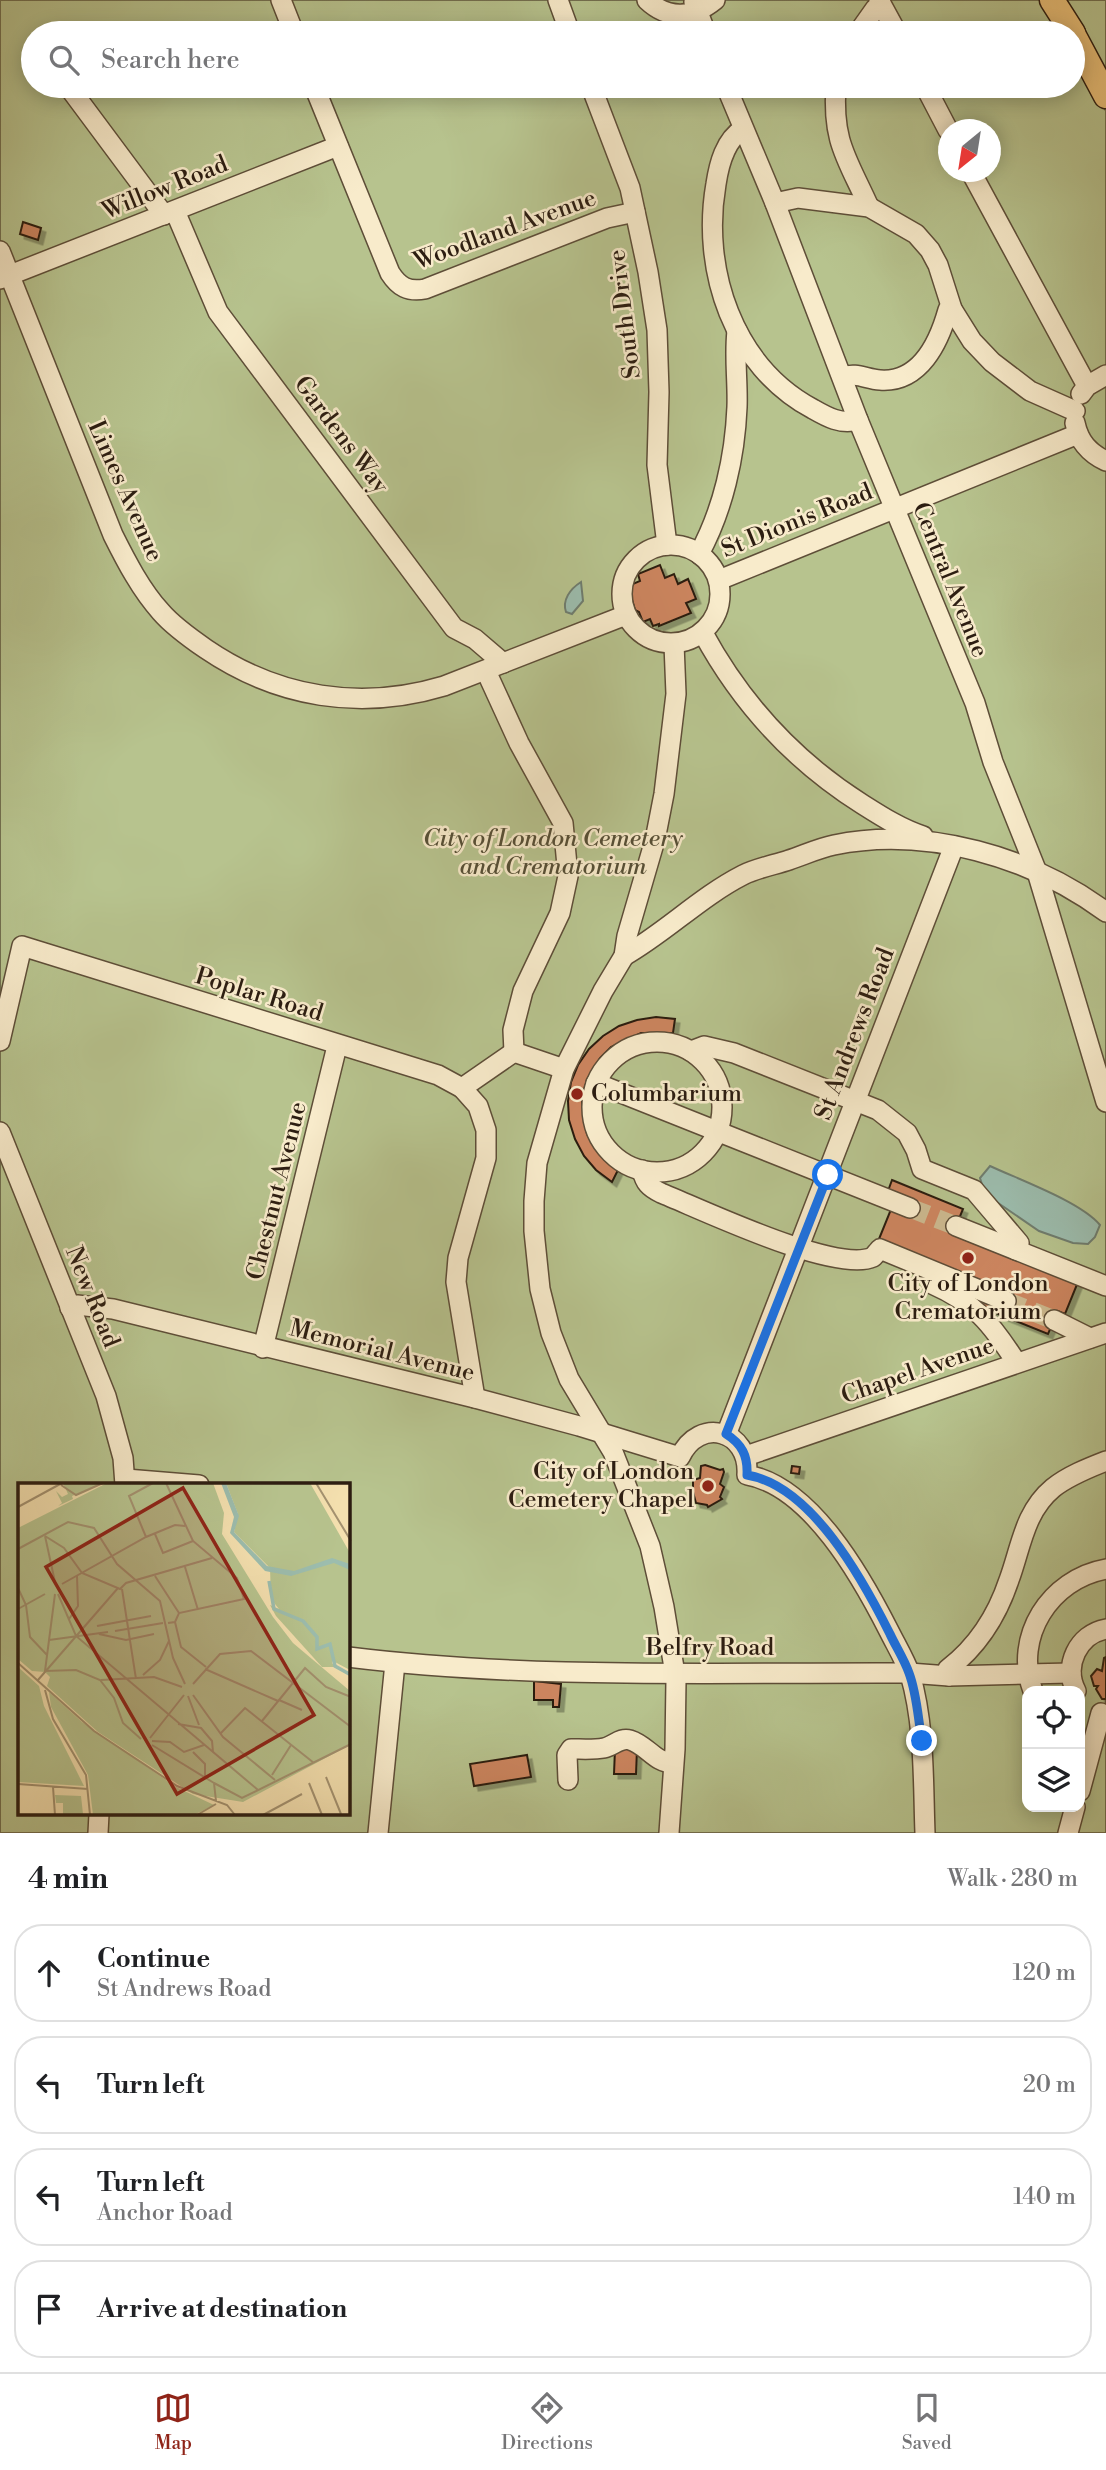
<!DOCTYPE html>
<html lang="en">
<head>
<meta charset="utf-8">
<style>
  :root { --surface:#fff; --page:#f6f6f6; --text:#202124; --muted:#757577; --line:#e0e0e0; --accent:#8f2418 }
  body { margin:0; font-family:"Libre Bodoni",serif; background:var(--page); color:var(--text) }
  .controls { position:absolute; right:21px; bottom:21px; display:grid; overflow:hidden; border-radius:14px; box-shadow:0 4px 18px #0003 }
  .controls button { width:63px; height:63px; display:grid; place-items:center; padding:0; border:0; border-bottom:2px solid var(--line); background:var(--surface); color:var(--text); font:35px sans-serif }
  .compass { position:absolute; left:938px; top:119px; width:63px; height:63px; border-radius:50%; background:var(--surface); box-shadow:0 4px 18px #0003; rotate:210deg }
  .stop { position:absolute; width:21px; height:21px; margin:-16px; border:5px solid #1a73e8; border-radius:50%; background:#fff }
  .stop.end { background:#1a73e8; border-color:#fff; box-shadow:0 2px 7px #0008 }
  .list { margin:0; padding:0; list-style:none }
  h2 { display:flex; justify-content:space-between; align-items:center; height:91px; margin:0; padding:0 28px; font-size:30px }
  h2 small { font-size:23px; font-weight:400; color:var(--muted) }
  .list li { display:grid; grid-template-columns:46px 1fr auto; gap:21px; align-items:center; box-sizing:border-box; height:98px; margin:0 14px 14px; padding:0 14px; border:2px solid var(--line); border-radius:28px }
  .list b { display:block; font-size:26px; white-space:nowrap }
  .list p { margin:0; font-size:23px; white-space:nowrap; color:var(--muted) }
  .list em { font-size:23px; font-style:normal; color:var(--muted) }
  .icon { flex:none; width:38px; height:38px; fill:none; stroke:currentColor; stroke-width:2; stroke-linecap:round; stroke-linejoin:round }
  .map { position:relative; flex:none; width:1106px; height:1833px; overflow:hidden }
  .search { position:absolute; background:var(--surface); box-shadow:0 4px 18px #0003; left:21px; right:21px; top:21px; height:77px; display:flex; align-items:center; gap:18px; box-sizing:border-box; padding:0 24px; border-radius:38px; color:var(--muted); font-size:26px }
  .sheet { height:539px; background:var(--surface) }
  nav { display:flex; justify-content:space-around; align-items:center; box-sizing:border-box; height:98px; border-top:2px solid var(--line); background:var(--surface); font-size:19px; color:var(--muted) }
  nav a { display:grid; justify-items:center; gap:4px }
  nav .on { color:var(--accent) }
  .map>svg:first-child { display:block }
  .green { fill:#b7c38e; stroke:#727050; stroke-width:2; fill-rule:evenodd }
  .water { fill:#9cbdae; stroke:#6f7d6f; stroke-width:2 }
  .building { fill:#cc855f; stroke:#2c1d11; stroke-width:2; filter:url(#shadow) }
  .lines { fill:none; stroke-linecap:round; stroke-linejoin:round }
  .minor-tunnel { stroke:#ccb98f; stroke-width:19; stroke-dasharray:19 10; stroke-linecap:butt }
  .minor-casing { stroke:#5e4e38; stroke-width:22 }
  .major-casing { stroke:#2c1d11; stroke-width:27 }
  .minor { stroke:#f8ebcb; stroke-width:19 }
  .major { stroke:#eac078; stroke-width:24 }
  .route { stroke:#1a73e8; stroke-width:9 }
  .poi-dot { fill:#8f2418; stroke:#f8ebcb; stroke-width:2.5 }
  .labels { text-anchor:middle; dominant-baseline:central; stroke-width:5; stroke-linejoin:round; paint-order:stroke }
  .street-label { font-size:24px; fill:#2c1d11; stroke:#f8ebcb }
  .park-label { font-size:24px; font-style:italic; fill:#564f36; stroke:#f8ebcb }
  .poi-label { font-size:24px; fill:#2c1d11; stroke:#f8ebcb; text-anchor:start }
  .inset-river { fill:none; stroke:#9cbdae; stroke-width:3.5 }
  .inset-road { fill:none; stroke:#a49270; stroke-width:2 }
  .view { fill:#8f2418; fill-opacity:0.15; stroke:#8f2418; stroke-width:3.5 }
  .inset-edge { fill:none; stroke:#2c1d11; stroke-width:3.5 }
</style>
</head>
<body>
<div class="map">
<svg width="1106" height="1833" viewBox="0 0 1106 1833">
  <defs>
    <filter id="shadow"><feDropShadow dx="4.5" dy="4.5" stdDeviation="0" flood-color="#0004"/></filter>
  </defs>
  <rect width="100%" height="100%" fill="#f4e0af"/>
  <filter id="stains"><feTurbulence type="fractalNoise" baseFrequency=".00286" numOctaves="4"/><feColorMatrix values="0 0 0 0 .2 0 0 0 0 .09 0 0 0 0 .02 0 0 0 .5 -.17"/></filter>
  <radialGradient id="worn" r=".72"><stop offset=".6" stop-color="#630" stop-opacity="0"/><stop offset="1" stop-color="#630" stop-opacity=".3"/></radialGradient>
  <g class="green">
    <path d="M0,0H1044L1065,33H33V86H1073V48L1106,111V1833H0ZM948,130H990V172H948ZM19,1485H348V1814H19ZM1027,1691H1080V1807H1027Z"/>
    <polygon points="1062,0 1106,0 1106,79"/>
  </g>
  <g class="water">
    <path d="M581,582L583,601L572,614L566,612C562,600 570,589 581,582Z"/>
    <path d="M990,1166C1020,1180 1081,1202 1100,1225L1095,1237L1088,1244L1073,1243L1039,1231L985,1194L980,1178Z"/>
  </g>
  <g class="building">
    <polygon points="23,222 41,228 38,240 20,234"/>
    <polygon points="660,565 665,578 674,574 678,584 688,579 696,599 686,603 691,613 659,626 659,624 653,626 650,619 643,622 639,612 635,610 628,586 640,581 638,574"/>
    <polygon points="656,1017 675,1019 673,1033 641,1033 611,1047 600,1058 585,1086 582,1102 587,1134 595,1148 618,1170 612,1182 596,1170 584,1156 575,1139 569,1120 568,1101 571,1082 578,1065 589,1049 603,1036 619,1026 637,1020"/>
    <polygon points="892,1180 963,1209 954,1231 1078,1282 1065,1314 1058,1311 1048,1334 976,1305 981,1294 894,1245 879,1239 892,1207 888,1191"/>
    <polygon points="705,1465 720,1470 723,1469 724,1472 720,1484 724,1487 720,1497 722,1499 708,1507 707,1505 696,1503 693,1492 690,1492 693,1490 693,1480 700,1478 701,1466"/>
    <polygon points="792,1466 800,1467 799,1474 791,1473"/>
    <polygon points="1104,1658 1106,1657 1106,1699 1102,1699 1096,1689 1098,1686 1094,1686 1091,1676 1097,1669 1102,1671"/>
    <polygon points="534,1681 561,1684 559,1707 553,1707 553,1700 534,1700"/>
    <polygon points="615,1749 637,1749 636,1774 614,1774"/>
    <polygon points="527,1755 531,1777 474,1786 470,1764"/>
  </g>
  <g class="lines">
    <g class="minor-tunnel">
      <polyline points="910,1208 956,1226"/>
      <polyline points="1006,1301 1054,1320"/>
    </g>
    <g class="minor-casing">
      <g id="minor">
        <polyline points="281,0 294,33"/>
        <polyline points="558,0 570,33"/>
        <path d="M647,0C668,20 693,18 715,0"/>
        <polyline points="879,0 897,33"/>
        <polyline points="694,2 706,33"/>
        <polyline points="858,33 875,9 881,4"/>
        <polyline points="68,86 164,215"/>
        <path d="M314,86L390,273C399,287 408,292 425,289L607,218L635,212"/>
        <polyline points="591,86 630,188 648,272 657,330 659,392 657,465 667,545"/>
        <polyline points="726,86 775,203 858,420 975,703 993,762 1037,872 1106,1102"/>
        <path d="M836,86C832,142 847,158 869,207"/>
        <polyline points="925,86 948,130"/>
        <path d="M743,129C725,140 719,164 716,184C701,270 733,366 813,409C827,417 841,425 858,420"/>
        <polyline points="971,172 1087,386"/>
        <polyline points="775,203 798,198 869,207 916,234 930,250 938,265 952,309 972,341 992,362 1030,391 1075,411"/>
        <polyline points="175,211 218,312 454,628 475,639 503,663"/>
        <path d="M0,251L113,535C126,561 141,590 161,612C173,626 190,638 206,649C278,698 361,711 444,686L626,615"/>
        <polyline points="0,279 338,146"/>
        <path d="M843,377C856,372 866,379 880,380C920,383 939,342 948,310L952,309"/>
        <polyline points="1081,394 1087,386 1106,375"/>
        <path d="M1075,423C1079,442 1089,453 1106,461"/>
        <circle cx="671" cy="594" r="49"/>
        <path d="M699,554C723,510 735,457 737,407C738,382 734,357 737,331"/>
        <polyline points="719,580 1078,434"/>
        <path d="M703,633C741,703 794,761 862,804C881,816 901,829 923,836"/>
        <polyline points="486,671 519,743 563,823 568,876 560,913 523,991 513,1030 514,1052"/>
        <path d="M624,956C666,932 700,897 743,875C757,868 774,865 789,860C804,855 819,848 834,845C926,826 1032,857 1106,912"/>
        <polyline points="0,1041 22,946 438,1075 462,1088 514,1052 564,1069"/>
        <circle cx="657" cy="1107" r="65"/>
        <polyline points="691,1051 704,1046 734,1053 878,1110 907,1133 916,1150 922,1169 974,1190 1019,1243 1016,1250"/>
        <polyline points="596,1083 910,1208"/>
        <polyline points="462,1088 478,1106 486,1130 486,1158 458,1258 456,1282 475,1398"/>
        <polyline points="0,1132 106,1396 123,1458 125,1485"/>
        <path d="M642,1170C645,1183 649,1187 661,1193C701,1209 836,1274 873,1257C874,1256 879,1250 880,1249L1006,1301"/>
        <polyline points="956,1226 1106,1286"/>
        <path d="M932,1284C975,1303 991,1323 1016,1362"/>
        <path d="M70,1308L77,1305L113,1309L475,1398L579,1426L680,1457C699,1416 750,1430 747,1475C811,1486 862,1578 889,1631C896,1645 905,1660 910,1674C925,1725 923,1781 925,1833"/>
        <polyline points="1054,1320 1090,1338"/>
        <polyline points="263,1348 337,1046"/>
        <polyline points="726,1435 954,846"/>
        <polyline points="746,1456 1106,1333"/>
        <polyline points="126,1479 199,1485"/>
        <path d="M348,1657C534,1680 723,1672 909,1673L949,1676L1071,1673"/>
        <path d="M949,1676L948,1669C978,1646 997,1616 1009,1580C1021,1548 1024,1512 1053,1488C1068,1476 1088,1468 1106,1461"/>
        <path d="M1033,1691C1013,1637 1050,1579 1106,1569"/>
        <path d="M1076,1691C1063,1666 1078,1634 1106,1629"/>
        <path d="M568,1780L567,1755L571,1749C581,1749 594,1750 604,1748C614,1746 620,1737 630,1740C647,1745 655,1763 673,1763"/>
        <polyline points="1080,1791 1101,1713"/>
        <polyline points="98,1833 99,1814"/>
        <polyline points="378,1833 395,1663"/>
        <polyline points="669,1833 675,1749 676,1680 664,1607 650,1546 613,1452 569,1379 551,1333 540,1289 534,1231 534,1201 537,1163 564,1069 603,991 624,956 627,936 655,840 664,794 676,694 674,644"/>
        <polyline points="1068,1833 1075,1807"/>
      </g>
    </g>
    <g class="major-casing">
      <g id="major">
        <polyline points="1052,0 1073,33"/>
        <polyline points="1073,34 1106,96"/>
      </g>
    </g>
    <use href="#minor" class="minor"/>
    <use href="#major" class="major"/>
  </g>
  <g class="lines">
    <path class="route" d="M828,1175L726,1434C742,1444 748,1456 747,1475C812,1486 863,1580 890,1634C896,1647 904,1659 909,1673C917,1694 918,1719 922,1741"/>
  </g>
  <g class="poi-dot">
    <circle cx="577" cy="1094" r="7"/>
    <circle cx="968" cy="1258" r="7"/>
    <circle cx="708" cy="1486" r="7"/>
  </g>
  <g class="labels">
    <g class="street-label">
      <text transform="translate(165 188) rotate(-22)">Willow Road</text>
      <text transform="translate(505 230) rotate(-20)">Woodland Avenue</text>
      <text transform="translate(625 314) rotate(-97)">South Drive</text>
      <text transform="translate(341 435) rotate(53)">Gardens Way</text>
      <text transform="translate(125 491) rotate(66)">Limes Avenue</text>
      <text transform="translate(797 521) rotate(-22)">St Dionis Road</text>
      <text transform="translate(950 580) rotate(68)">Central Avenue</text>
      <text transform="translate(259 995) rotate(17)">Poplar Road</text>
      <text transform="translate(855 1034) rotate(-69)">St Andrews Road</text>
      <text transform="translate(277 1191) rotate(-76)">Chestnut Avenue</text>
      <text transform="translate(92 1297) rotate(68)">New Road</text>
      <text transform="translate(382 1351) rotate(14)">Memorial Avenue</text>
      <text transform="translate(918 1371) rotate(-19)">Chapel Avenue</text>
      <text x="710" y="1648">Belfry Road</text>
    </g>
    <g class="park-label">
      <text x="553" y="839">City of London Cemetery<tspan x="553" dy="28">and Crematorium</tspan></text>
    </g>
    <g class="poi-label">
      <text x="591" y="1094">Columbarium</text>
      <text x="968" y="1284" text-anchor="middle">City of London<tspan x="968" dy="28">Crematorium</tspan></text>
      <text x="694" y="1472" text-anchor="end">City of London<tspan x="694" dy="28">Cemetery Chapel</tspan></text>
    </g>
  </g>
  <g transform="translate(18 1483)">
    <rect width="332" height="332" fill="#f4e0af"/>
    <path d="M45,0H87L54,13L55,16L40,23L44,20L38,8L44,14L50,11ZM89,0H195L206,30L204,51L255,134L275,160L332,208V262L225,319L175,311L80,249L29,203L32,194L27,189L14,188L0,176V45ZM208,0H292L332,70V187L315,178V172L314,180L317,184H304L258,133L252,122L261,126L253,116L252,85L216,49L220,31ZM0,184L21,203L26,223L66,303L0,299ZM31,209L64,239L158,304L196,322L176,332H75L70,292L33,224ZM37,312L63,313L65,331L45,332V320H38Z" fill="#b7c38e"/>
    <path d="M203,0H208L221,33L216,49L249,83L276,88L314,75L332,81V87L316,80L273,93L247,88L212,50L216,34Z" fill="#9cbdae"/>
    <path class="inset-river" d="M251,98L256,126L285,138L299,154V166L312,161L317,183L333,192"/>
    <path class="inset-road" d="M148,0L175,58L219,95L226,116L161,130L157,139L150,140M298,0L333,58M43,2L58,12L85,0M0,24L44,0M137,51L145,70L175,58M27,53L46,65L64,90L102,106L108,100L194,75M27,53L37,99M128,54L111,13L135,0M0,66L50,39L76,45L99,81L142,118L155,175L167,201M167,84L180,127M137,93L161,130M44,101L128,54L157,42L167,43M0,105L8,122L12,154L29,172M104,106L118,196M37,111L27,188L58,187L82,197L96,215L105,240L123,256M40,111L58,153L240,307M0,126L27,111M51,136L60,123L59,93M157,139L163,164L188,184M79,143L133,133M97,148L145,140M81,151L108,157L136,151M31,157L90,149M0,180L76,248L159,303L209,322L217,332M187,186L260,218M125,192L142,177L151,158M20,197L100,105M83,197L136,194L164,204M175,201L202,171L233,168L333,244M27,207L35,236L68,292L72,332M175,212L205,254L257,297M170,213L181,242M261,217L284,227M244,238L287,185L308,204L333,214M160,241L183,245L194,258L195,269M202,251L227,225L296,280M132,255L166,212M134,258L152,259L166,269L186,262M134,262L196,300L198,318M175,269L187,281V295M254,292L273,262M308,294L323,331M196,300L224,315L333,261M291,300L304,332M0,301L70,306M35,304L37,332M179,332L198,321M245,332L284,311"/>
    <path class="view" d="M165,5L296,232L159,311L28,84Z"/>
    <rect width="332" height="332" class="inset-edge"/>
  </g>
  <rect width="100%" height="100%" filter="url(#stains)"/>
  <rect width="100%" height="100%" fill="url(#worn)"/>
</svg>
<div class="controls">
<button><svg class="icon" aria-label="locate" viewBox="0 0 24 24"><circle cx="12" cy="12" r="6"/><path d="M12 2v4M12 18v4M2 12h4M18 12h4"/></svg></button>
<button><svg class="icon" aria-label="layers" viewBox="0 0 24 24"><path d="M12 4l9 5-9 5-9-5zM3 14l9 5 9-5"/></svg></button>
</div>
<svg class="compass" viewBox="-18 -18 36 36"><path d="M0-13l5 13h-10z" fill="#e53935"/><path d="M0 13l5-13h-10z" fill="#757577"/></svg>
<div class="stop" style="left:828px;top:1175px"></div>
<div class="stop end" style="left:922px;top:1741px"></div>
<div class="search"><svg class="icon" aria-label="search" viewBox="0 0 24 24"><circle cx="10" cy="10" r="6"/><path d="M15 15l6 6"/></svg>Search here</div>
</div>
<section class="sheet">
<h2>4 min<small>Walk · 280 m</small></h2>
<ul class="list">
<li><svg class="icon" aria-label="ahead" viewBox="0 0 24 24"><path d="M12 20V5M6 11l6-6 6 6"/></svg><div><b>Continue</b><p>St Andrews Road</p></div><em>120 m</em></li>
<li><svg class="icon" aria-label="left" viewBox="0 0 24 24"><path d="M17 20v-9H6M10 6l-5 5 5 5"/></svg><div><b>Turn left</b></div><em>20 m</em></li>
<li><svg class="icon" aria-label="left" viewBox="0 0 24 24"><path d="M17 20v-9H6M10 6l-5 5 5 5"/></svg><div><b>Turn left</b><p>Anchor Road</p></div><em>140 m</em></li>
<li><svg class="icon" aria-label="arrive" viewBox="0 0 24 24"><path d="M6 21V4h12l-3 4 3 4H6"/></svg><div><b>Arrive at destination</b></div></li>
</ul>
</section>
<nav>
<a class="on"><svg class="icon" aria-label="map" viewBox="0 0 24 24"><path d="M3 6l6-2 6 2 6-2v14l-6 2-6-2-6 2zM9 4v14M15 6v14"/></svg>Map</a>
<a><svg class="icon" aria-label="directions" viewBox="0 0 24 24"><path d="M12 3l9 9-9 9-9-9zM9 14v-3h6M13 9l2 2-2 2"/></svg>Directions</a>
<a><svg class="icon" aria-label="saved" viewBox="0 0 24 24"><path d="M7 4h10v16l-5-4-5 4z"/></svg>Saved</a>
</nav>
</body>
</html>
